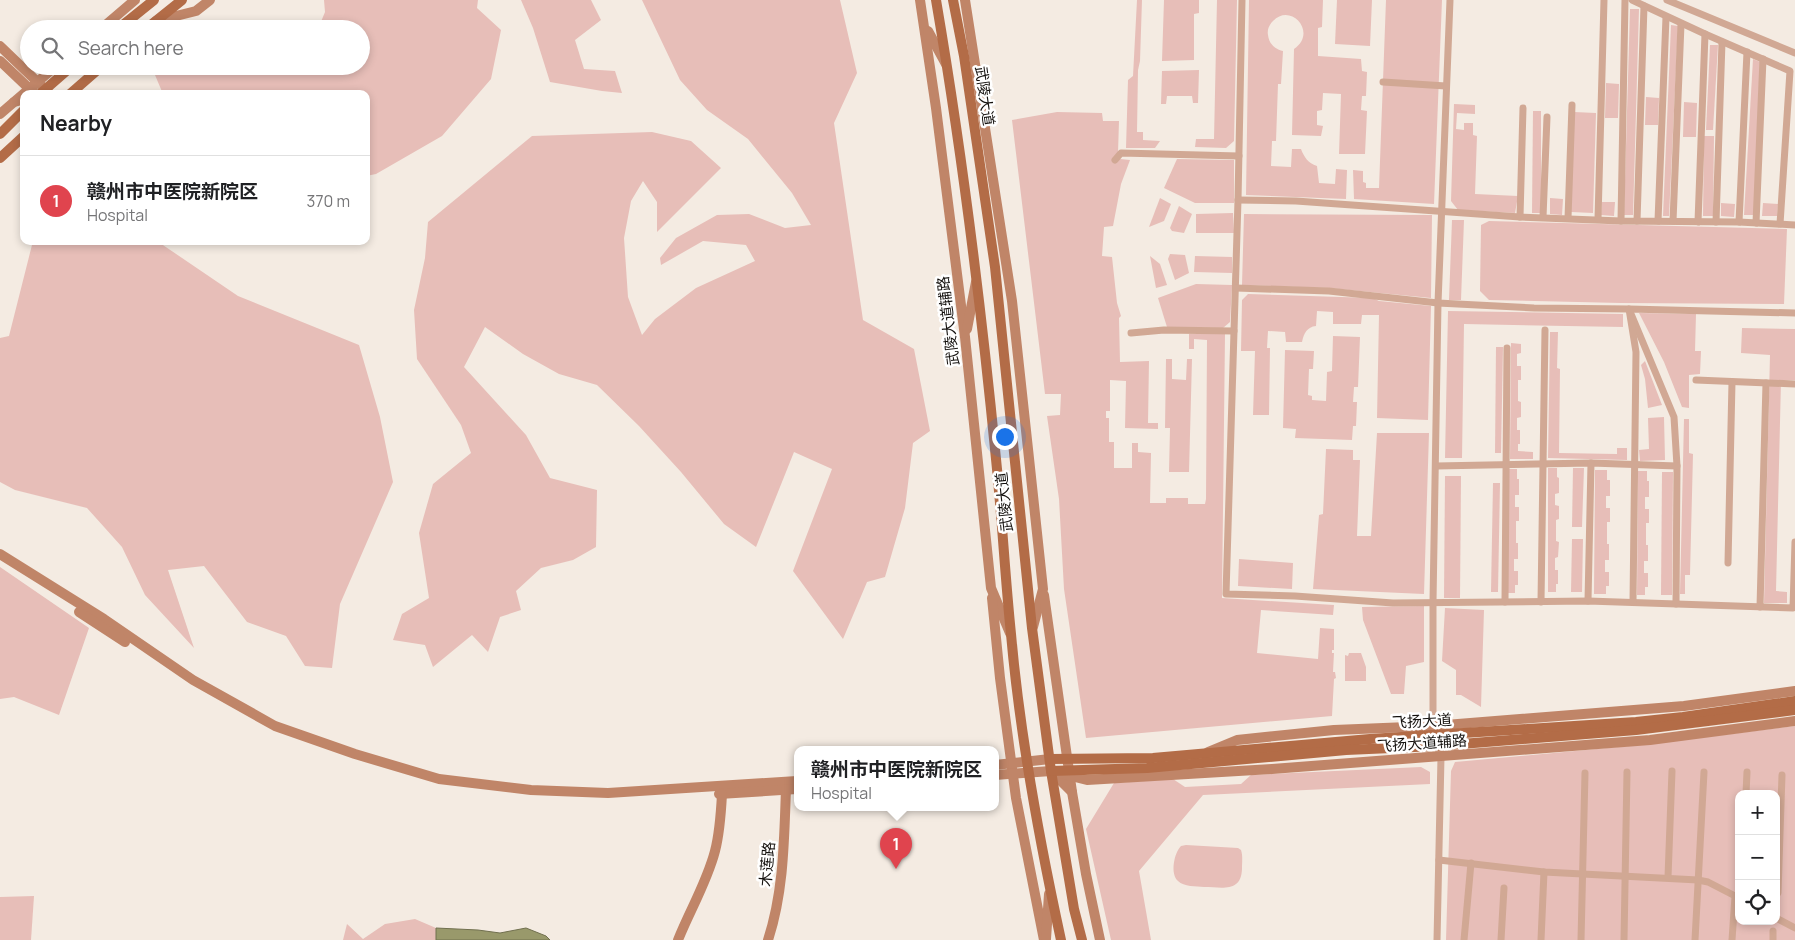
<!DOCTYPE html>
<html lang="en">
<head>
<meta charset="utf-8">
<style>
  :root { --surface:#fff; --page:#f6f6f6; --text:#202124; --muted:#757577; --line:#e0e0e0; --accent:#111827 }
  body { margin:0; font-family:Manrope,"Noto Sans SC",sans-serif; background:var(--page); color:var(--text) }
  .controls { position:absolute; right:15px; bottom:15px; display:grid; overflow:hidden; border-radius:10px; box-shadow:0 2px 8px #0003 }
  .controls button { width:45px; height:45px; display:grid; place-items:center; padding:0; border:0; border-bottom:1px solid var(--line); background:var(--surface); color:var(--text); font:25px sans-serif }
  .you { position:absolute; left:1004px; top:436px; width:18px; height:18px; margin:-12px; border:4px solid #fff; border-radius:50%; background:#1a73e8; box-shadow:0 0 0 8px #1a73e833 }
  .badge { display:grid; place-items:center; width:32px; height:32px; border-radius:50%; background:var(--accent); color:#fff; font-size:16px; font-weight:700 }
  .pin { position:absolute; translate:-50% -41px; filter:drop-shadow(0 1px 2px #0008) }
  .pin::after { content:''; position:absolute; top:26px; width:18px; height:15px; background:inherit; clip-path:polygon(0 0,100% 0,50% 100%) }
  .popup { position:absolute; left:794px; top:746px; width:205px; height:65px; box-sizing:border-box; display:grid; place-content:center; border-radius:10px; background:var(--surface); filter:drop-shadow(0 1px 4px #0005); font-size:16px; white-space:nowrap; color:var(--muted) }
  .popup b { font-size:19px; color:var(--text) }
  .popup::after { content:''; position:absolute; left:50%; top:100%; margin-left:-10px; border:10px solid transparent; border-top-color:var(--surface) }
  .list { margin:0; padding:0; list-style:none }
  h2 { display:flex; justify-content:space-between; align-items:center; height:65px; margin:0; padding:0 20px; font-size:21px }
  h2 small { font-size:16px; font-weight:400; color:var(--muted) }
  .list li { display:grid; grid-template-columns:32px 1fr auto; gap:15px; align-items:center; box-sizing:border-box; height:90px; padding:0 20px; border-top:1px solid var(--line) }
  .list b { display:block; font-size:19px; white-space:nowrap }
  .list p { margin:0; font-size:16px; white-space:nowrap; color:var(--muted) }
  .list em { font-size:16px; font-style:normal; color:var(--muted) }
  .icon { flex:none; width:28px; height:28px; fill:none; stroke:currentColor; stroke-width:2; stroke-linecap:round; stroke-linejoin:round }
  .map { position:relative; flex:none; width:1795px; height:940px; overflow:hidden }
  .search { position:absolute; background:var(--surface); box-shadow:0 2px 8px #0003; left:20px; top:20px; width:350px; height:55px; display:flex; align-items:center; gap:12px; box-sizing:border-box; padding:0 18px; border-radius:28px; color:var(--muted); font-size:19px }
  .panel { position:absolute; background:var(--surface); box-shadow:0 2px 8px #0003; left:20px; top:90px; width:350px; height:155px; border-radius:10px }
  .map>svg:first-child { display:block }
  .green { fill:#e7beb8; fill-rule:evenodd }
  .water { fill:#99996b; stroke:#71704f }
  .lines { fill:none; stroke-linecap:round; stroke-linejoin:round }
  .street { stroke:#d1a894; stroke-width:7 }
  .secondary { stroke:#c08568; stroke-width:10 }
  .primary { stroke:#b36c47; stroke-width:10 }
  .labels { text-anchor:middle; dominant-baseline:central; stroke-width:5; stroke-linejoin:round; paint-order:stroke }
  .street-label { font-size:15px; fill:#14110e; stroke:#fff }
</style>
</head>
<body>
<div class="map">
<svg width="1795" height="940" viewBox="0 0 1795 940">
  <rect width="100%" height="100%" fill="#f4ebe2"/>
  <g class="green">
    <polygon points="324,0 478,0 477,8 501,30 491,79 442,136 376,174 366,176 366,94 163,94 155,75 168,66 361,66 361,29 318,29 325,12"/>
    <polygon points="521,0 591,0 601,20 575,40 584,69 615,71 622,93 602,91 550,82 533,28"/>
    <polygon points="642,0 840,0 857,73 834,123 863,320 914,349 930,431 913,443 905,508 885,577 867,582 843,639 793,571 832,469 794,452 756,547 724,524 681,472 639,426 597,385 559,374 523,354 485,327 464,367 526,435 550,478 597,490 596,547 573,560 541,568 516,591 521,610 500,617 488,652 472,635 433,667 425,645 393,640 402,614 429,598 419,533 433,484 471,453 461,425 417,359 414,310 425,258 428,222 532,136 652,132 691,141 721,168 657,232 657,202 643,181 631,201 624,238 628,297 642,335 655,319 696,288 755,261 746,245 703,241 661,265 660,258 676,238 717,215 749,214 785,228 811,225 792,193 748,139 707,110 680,80"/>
    <polygon points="1137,0 1142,0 1140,61 1138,70 1137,132 1143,132 1143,140 1160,141 1155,148 1126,148 1128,80 1133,76"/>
    <polygon points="1164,0 1199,0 1199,13 1194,14 1194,60 1162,61"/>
    <polygon points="1217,0 1237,0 1234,141 1226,148 1195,147 1196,139 1214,139"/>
    <path d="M1249,0H1323L1322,27L1318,28V56L1361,59L1362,71L1367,72L1366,96H1362L1361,110L1367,111L1365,154H1339L1341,94L1323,93L1322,110L1317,111V125L1323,126L1321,136L1292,135L1294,49C1318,33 1291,2 1273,21C1269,25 1267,30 1268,35C1269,44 1275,49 1283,51L1281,84H1278L1276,141H1272L1271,166L1291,167L1292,149H1301C1304,157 1308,163 1317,166L1319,183L1335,184L1336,169L1347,170L1346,199L1246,195Z"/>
    <polygon points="1337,0 1372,0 1370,46 1335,44"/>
    <polygon points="1386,0 1442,0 1434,204 1354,199 1353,170 1363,171 1363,182 1366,183 1366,188 1379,188"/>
    <polygon points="1630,9 1639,9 1633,215 1624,215"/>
    <polygon points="1671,25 1678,26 1669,216 1663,216"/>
    <polygon points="1710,45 1718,45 1713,130 1706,130"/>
    <polygon points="1753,59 1760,62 1754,215 1744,215"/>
    <polygon points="1199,70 1198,103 1193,103 1192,96 1167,96 1166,104 1161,104 1162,71"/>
    <polygon points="1606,83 1619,84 1618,118 1605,118"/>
    <polygon points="1646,97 1659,98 1658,125 1645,125"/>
    <polygon points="1684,102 1697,103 1696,137 1683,137"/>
    <polygon points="1454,104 1475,105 1475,114 1457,113 1456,129 1464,130 1464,123 1473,123 1473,135 1477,136 1475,194 1518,196 1515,213 1458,210 1451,201"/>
    <polygon points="1533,111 1541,111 1541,213 1532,213"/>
    <polygon points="1057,112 1102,113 1103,121 1119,121 1118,153 1120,159 1130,160 1121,184 1113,226 1104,227 1102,256 1112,257 1117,303 1121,316 1119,318 1120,362 1149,361 1148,423 1158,423 1158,429 1125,428 1126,381 1110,380 1110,411 1106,411 1106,418 1109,418 1109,442 1114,442 1114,468 1132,468 1132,443 1138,443 1138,452 1151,453 1150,503 1166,503 1166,498 1188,498 1188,504 1205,504 1206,499 1207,340 1194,339 1194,349 1189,349 1189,334 1225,334 1222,598 1334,605 1333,615 1261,610 1257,653 1318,659 1320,628 1334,629 1334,650 1332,650 1332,653 1334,653 1333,672 1335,672 1336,678 1334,679 1332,716 1086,738 1064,589 1059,499 1047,416 1060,415 1061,394 1045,394 1012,120"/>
    <polygon points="1574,112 1596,113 1593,213 1571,212"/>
    <polygon points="1704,136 1714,136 1713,216 1703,216"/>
    <polygon points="1177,159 1234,160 1234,203 1195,203 1164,188"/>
    <polygon points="1160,198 1171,204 1164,221 1149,227"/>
    <polygon points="1550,198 1563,199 1562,215 1550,214"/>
    <polygon points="1602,202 1615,202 1614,216 1601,215"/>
    <polygon points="1721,203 1735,204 1734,217 1721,216"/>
    <polygon points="1763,203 1778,204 1777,216 1762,216"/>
    <polygon points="1179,206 1192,214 1184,233 1172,231 1170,228"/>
    <polygon points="1233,213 1234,233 1196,233 1196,214"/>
    <polygon points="1244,214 1432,215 1431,298 1329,288 1242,285"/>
    <polygon points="1452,220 1464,220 1461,300 1449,300"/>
    <polygon points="1489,221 1787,229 1784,304 1621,303 1489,300 1480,291 1481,225"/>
    <polygon points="33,241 99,241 102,244 157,241 238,296 359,345 380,417 393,482 340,604 332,668 305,666 286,636 247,622 204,566 168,570 194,648 145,595 122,547 87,508 15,490 0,482 0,338 9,336"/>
    <polygon points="1170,254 1185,255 1189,273 1175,280 1168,259"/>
    <polygon points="1150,256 1160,264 1167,285 1156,288"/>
    <polygon points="1195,256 1232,257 1232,273 1194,272"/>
    <polygon points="1196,284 1232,285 1230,322 1223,328 1167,327 1158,298"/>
    <path d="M1248,294L1373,298L1379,301L1431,306L1428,420L1377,418L1379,315H1362L1361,324H1333V312L1317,311L1316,326C1307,327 1304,333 1302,342H1286L1285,332L1268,331L1267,348H1270L1269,415H1253L1255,351H1241L1242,300Z"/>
    <polygon points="1448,311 1623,314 1623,327 1464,324 1462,458 1445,458"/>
    <polygon points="1639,313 1696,314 1695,351 1701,351 1700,374 1689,375 1689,408 1682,407 1664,362"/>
    <polygon points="1742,328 1795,329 1795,380 1781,380 1776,591 1787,592 1787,603 1764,603 1770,355 1741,353"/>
    <polygon points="1550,332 1558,332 1557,368 1560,369 1559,453 1617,454 1617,448 1627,448 1627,460 1548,458"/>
    <polygon points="1333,336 1360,337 1358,387 1354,387 1353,402 1357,402 1356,426 1353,426 1352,440 1295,438 1296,429 1283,428 1285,350 1314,351 1313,369 1309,369 1308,395 1312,396 1312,400 1326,401 1327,372 1332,371"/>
    <polygon points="1511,343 1521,344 1521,353 1517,354 1517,366 1521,366 1521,380 1518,380 1518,401 1521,402 1521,417 1517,418 1517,430 1520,430 1520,444 1518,444 1518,451 1533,452 1533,459 1510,459"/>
    <polygon points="1496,347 1503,347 1501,453 1495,453"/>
    <polygon points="1166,359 1172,359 1172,379 1186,380 1187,359 1192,359 1189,472 1169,472 1170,428 1165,428"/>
    <polygon points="1645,361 1662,405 1648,408 1645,379 1641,365"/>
    <polygon points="1664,417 1665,460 1640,461 1639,450 1649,449 1648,418"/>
    <polygon points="1684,419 1689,419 1689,453 1693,454 1690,575 1685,575 1685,594 1680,594"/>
    <polygon points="1377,433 1429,433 1424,594 1313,589 1319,515 1323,514 1326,449 1353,450 1353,460 1360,460 1357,536 1371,536"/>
    <polygon points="1548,468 1557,468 1557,477 1559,478 1559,493 1555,494 1555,505 1559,506 1559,519 1556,520 1556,541 1559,542 1558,557 1555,558 1555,570 1558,570 1558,584 1556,584 1556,592 1548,592"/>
    <polygon points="1573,468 1584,468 1582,527 1572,527"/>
    <polygon points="1508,469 1517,469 1517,479 1519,479 1519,495 1515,495 1515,507 1519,507 1519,521 1516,521 1516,543 1518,543 1518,559 1514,559 1514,571 1518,571 1518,585 1515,585 1515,593 1507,593"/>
    <polygon points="1595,470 1607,470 1607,480 1610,480 1610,496 1606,496 1606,508 1610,508 1610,522 1607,522 1607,544 1609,544 1609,560 1605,560 1605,572 1609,572 1609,586 1606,586 1606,594 1594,594"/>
    <polygon points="1638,471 1647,471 1647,481 1649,481 1649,497 1645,497 1645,509 1649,509 1649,523 1646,523 1646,545 1648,545 1648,561 1644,561 1644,573 1648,573 1648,587 1645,587 1645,595 1637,595"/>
    <polygon points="1662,472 1673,472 1672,595 1661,595"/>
    <polygon points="1445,476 1461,476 1460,598 1444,598"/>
    <polygon points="1493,483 1500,483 1498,592 1491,592"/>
    <polygon points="1572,539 1583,539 1582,592 1571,592"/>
    <polygon points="1239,559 1293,563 1292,589 1238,586"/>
    <polygon points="0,567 89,628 59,715 14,697 0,699"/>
    <polygon points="1424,606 1424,662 1406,666 1404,694 1391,694 1363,620 1362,607"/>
    <polygon points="1445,608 1484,610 1481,707 1461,695 1456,695 1456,670 1442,661"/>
    <polygon points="1349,653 1361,653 1366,667 1366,681 1345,681 1345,655 1348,656"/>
    <path d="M1795,726V940H1446L1451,771L1455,762L1650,744ZM1739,794H1776V921H1739Z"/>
    <polygon points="1421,767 1430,772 1430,784 1203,795 1139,871 1151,940 1111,940 1086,829 1114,783 1173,779 1185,787 1241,784 1251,775"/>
    <path d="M1186,845L1238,848L1241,850C1243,856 1242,862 1242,869C1241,893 1222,887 1204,887C1196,886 1184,887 1178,881C1170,874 1174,853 1181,846Z"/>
    <polygon points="34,896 31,940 0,940 0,897"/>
    <polygon points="415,919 436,928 436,940 343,940 347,924 363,939 385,924"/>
  </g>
  <polygon class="water" points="436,928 478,930 500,933 526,928 546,936 550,940 436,940"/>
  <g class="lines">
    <g class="street">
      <polyline points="1242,0 1238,200 1226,594 1295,596 1393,603 1588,601 1793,608 1795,542"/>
      <polyline points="1632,0 1705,34 1790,71 1780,224"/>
      <polyline points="1667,0 1795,53"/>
      <polyline points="1383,82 1446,86"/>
      <polyline points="1115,160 1121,153 1239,156"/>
      <polyline points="1238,200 1296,201 1520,217 1621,221 1739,222 1795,225"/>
      <polyline points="1520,217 1523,108"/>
      <polyline points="1543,217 1547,117"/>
      <polyline points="1568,218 1572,105"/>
      <polyline points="1598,219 1604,0"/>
      <polyline points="1621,221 1625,0"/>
      <polyline points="1637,221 1644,6"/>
      <polyline points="1658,221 1666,17"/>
      <polyline points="1673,221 1681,24"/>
      <polyline points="1698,222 1705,34"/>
      <polyline points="1716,222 1722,42"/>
      <polyline points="1739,222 1747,52"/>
      <polyline points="1756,223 1763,59"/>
      <polyline points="1236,288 1329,291 1438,303 1534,308 1629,309 1674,417 1677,466 1676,604"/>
      <polyline points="1131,333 1164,330 1234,331"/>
      <polyline points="1696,380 1795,384"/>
      <polyline points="1436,466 1591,463 1677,466"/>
      <polyline points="1728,563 1732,382"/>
      <polyline points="1588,601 1591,463"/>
      <polyline points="1505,602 1507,348"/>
      <polyline points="1541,602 1545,330"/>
      <polyline points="1633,602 1636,352 1629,309 1795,313"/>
      <polyline points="1760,607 1766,383"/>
      <polyline points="1746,794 1747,772"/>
      <polyline points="1439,860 1544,872 1698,880 1708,882 1739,898"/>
      <polyline points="1668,877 1672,771"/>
      <polyline points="1776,895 1778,893 1782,775"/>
      <polyline points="1776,918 1795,928"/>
      <polyline points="1437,940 1441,757 1433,735 1433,602 1438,303 1450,0"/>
      <polyline points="1464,940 1471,863"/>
      <polyline points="1501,940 1504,888"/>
      <polyline points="1541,940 1544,872"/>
      <polyline points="1581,940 1585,773"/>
      <polyline points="1624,940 1627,772"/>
      <polyline points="1695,940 1704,772"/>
      <polyline points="1732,940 1735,896"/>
      <polyline points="1773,940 1773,931"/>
    </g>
    <g class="secondary">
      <polyline points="920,0 936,108 965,337 991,588 1010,633"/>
      <polyline points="965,0 1012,301 1028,449 1043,589 1033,627"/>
      <polyline points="156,21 196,11 210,0"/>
      <polyline points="101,29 135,0"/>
      <polyline points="928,31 946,64"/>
      <polyline points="0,46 50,94"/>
      <polyline points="0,61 35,94"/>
      <polyline points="14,102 56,66"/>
      <polyline points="0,114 14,102 18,101"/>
      <polyline points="967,329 976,282"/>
      <polyline points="0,554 104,619 193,680 275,726 355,754 439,779 531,790 608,793 797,781"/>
      <polyline points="1044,595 1072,792"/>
      <polyline points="992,598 1000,678 1016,798 1044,940"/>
      <polyline points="79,612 125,642"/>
      <polyline points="1208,752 1237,740 1334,730 1433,726 1684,706 1795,691"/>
      <polyline points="995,765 1050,759"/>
      <polyline points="1052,772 1072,792 1086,874 1100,940"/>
      <polyline points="995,775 1051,771 1087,780 1272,769 1650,740 1795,721"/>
      <polyline points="719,794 797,789"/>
      <polyline points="1046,939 1049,894"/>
      <path d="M678,940C690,910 707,882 715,851C720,832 721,813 722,794"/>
      <path d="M768,940C784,891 784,840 786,789"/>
    </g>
    <g class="primary">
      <path d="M936,0C962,152 981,305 996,459C1002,517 1005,576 1011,634C1020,737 1039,839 1061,940"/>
      <polyline points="953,0 964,56 995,267 1032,628 1051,771 1074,909 1082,940"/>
      <polyline points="118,29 154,0"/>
      <polyline points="146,29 182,0"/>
      <polyline points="40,94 72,66"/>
      <polyline points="70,94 102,66"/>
      <polyline points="0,134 24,110"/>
      <polyline points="0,158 24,136"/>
      <polyline points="1050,759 1153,758 1370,739 1636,722 1683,717 1795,701"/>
      <polyline points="1051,771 1147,768 1346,750 1437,746 1636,730 1795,710"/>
    </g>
  </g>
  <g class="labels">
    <g class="street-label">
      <text transform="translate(985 96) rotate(82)">武陵大道</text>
      <text transform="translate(948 321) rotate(-97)">武陵大道辅路</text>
      <text transform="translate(1004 502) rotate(-96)">武陵大道</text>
      <text transform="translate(1422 721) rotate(-3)">飞扬大道</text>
      <text transform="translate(1422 743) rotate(-4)">飞扬大道辅路</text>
      <text transform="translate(767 864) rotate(-85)">木莲路</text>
    </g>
  </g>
</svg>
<div class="controls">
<button>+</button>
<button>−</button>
<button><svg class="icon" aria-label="locate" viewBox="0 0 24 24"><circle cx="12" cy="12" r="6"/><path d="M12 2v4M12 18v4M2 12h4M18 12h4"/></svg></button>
</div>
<div class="you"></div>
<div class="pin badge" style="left:896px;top:869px;background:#e0444e">1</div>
<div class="popup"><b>赣州市中医院新院区</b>Hospital</div>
<div class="search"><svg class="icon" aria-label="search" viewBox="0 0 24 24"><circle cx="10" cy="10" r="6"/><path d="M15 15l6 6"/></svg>Search here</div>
<section class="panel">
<h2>Nearby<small></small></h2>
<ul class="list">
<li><span class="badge" style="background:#e0444e">1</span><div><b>赣州市中医院新院区</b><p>Hospital</p></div><em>370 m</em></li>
</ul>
</section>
</div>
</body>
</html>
